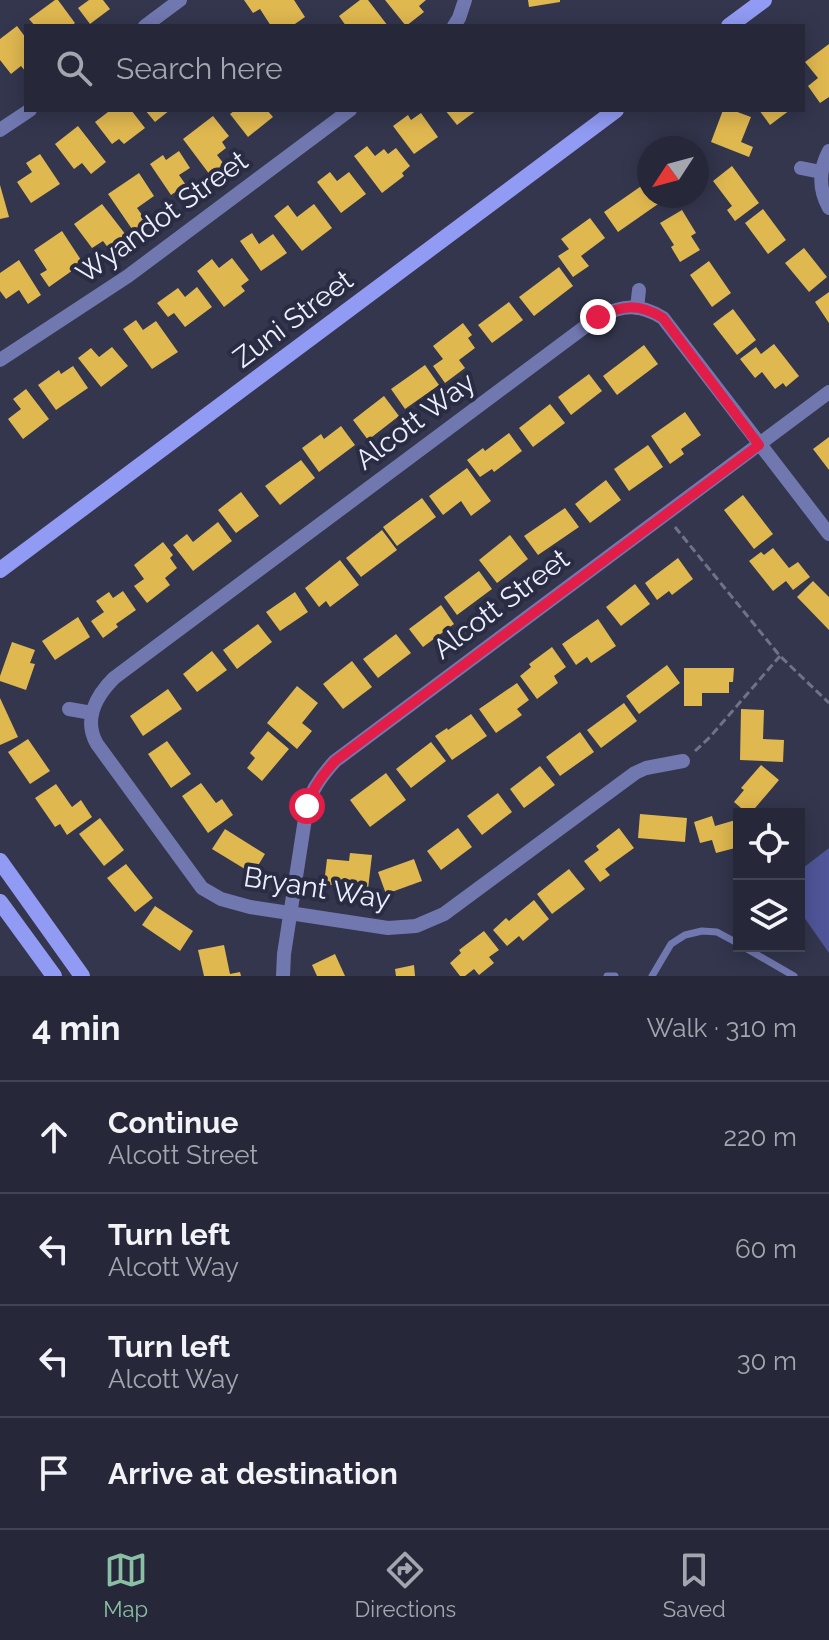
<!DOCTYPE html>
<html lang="en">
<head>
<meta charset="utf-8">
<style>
  :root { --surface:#26283a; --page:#2e3042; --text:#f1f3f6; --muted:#a4a6af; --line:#424454; --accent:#8abfa5 }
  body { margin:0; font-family:Raleway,sans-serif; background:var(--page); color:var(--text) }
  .controls { position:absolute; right:24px; bottom:24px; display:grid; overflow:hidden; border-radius:0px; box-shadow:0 4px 20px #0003 }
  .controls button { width:72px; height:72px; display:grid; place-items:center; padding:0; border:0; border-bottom:2px solid var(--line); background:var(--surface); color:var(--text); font:40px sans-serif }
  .compass { position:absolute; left:637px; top:136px; width:72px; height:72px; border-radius:50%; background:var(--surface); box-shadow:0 4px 20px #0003; rotate:234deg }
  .stop { position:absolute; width:24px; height:24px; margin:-18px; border:6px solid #e11d48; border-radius:50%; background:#fff }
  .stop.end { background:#e11d48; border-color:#fff; box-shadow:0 2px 8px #0008 }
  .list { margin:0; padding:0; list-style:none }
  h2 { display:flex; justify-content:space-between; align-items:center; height:104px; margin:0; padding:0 32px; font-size:34px }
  h2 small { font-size:26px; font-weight:400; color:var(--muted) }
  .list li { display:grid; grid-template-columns:52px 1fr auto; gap:24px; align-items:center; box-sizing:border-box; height:112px; padding:0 32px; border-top:2px solid var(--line) }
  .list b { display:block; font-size:30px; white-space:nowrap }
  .list p { margin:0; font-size:26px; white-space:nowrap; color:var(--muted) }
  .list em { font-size:26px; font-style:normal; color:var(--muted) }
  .icon { flex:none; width:44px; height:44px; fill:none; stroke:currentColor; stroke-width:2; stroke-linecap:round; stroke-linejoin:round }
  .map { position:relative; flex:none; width:829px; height:976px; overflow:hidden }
  .search { position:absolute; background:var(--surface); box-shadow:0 4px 20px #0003; left:24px; right:24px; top:24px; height:88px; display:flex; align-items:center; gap:20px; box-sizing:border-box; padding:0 28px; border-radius:0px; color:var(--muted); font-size:30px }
  .sheet { height:552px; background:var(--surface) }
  nav { display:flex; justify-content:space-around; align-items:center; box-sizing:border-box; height:112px; border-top:2px solid var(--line); background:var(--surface); font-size:22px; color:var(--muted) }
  nav a { display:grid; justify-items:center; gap:4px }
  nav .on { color:var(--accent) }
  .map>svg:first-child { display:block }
  .green { fill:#4f5598 }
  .building { fill:#e0b850 }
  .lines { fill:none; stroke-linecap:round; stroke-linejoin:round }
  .path { stroke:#707387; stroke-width:3; stroke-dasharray:8 4; stroke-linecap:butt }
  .lane { stroke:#7178b0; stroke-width:7 }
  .street { stroke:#7178b0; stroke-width:14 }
  .secondary { stroke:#919bf3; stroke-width:16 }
  .route { stroke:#e11d48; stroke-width:10 }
  .labels { text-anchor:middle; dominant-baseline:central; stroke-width:8; stroke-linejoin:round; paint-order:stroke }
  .street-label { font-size:28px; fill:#eceffe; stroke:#292c42 }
</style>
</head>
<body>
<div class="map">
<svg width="829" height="976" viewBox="0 0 829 976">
  <rect width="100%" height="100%" fill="#33364d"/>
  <polygon class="green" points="829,848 829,953 799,910 799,871"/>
  <g class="building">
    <polygon points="55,0 58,0 75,23 71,26 35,26 29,19"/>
    <polygon points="89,0 103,0 110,9 90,24 78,8"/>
    <polygon points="244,0 294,0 305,17 292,26 271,26 260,9 253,13"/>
    <polygon points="360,0 368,0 388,26 346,26 339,16"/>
    <polygon points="385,0 426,0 419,6 424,12 406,26"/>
    <polygon points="528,0 560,0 560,2 529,7"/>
    <polygon points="17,26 26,38 26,72 21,66 11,74 0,60 0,39"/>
    <polygon points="829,44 829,97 820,103 808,86 818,78 805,62"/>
    <polygon points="106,110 131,110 145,128 124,144 119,139 112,144 95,122 108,112"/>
    <polygon points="145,110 170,110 155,122"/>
    <polygon points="235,110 267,110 273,117 248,137 230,114"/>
    <polygon points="445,110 477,110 457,125"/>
    <polygon points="723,110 732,110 751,117 741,142 753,147 749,157 711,142"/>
    <polygon points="759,110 790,110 770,125"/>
    <polygon points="421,113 438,137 414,154 393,126 408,115 411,120"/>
    <polygon points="213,116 229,136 222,142 226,148 217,155 224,164 210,175 183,139"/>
    <polygon points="78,126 106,162 91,174 82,163 74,169 55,144"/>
    <polygon points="367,146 375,156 384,149 388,154 396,148 410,166 402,173 404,176 382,193 354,156"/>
    <polygon points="179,151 190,168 179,175 186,185 171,195 150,164 163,155 166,160"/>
    <polygon points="40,154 60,184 31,203 17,182 32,172 26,163"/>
    <polygon points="732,166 759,203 735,221 727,210 732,206 713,181"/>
    <polygon points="330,172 337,181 349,172 366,194 341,213 317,182"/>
    <polygon points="139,173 154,196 137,208 147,222 134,232 108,194"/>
    <polygon points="647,182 649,185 649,196 657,196 661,202 618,232 604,212"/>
    <polygon points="0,185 9,217 0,219"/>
    <polygon points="102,204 126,235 109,249 103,241 92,248 74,224"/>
    <polygon points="314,204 332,228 302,251 274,216 288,205 297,217"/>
    <polygon points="763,209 786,240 768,254 745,223"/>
    <polygon points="682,210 696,233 691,236 700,250 680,262 671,247 674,245 660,223"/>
    <polygon points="590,218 605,238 581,256 589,266 573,277 558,256 569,249 561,239"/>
    <polygon points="62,231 83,263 49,287 40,274 47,270 34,250"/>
    <polygon points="252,233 259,244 273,234 287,253 261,271 240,241"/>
    <polygon points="804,248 827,277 809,292 785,263"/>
    <polygon points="232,258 249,280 241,286 245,291 224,307 197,271 212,259 219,268"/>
    <polygon points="19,260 41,295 28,304 19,290 6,299 0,291 0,273"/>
    <polygon points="709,261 731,293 712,307 690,275"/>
    <polygon points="559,267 573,286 534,316 519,297"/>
    <polygon points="197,287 212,307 185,327 174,313 168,317 157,303 178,288 185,297"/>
    <polygon points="829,292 829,323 815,302"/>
    <polygon points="509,302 523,320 492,343 478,325"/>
    <polygon points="733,309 756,340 737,355 713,324"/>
    <polygon points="136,320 143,330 156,321 178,352 152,369 123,329"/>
    <polygon points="463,323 472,335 468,338 475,348 459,360 465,368 445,383 433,366 443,359 433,346"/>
    <polygon points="774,344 799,376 786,387 783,383 775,389 762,372 755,378 740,359 756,347 761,354"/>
    <polygon points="644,345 658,364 617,395 603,376"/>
    <polygon points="112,347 128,366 101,387 78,358 91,348 99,357"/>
    <polygon points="425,365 439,385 405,409 391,389"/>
    <polygon points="73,366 88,388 56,410 38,385 59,370 61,374"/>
    <polygon points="589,374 602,391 571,415 558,397"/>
    <polygon points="26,389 49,419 23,439 8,419 21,409 13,399"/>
    <polygon points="384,396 399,416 368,440 353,420"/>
    <polygon points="550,404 565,423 533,447 519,428"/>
    <polygon points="685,412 701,435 681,449 684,454 670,464 651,436"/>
    <polygon points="341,426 355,445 319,472 302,448 321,434 324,439"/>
    <polygon points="509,433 522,451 494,472 492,469 480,477 467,460 483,448 485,451"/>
    <polygon points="829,437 829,470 813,449"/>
    <polygon points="648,445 663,467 629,491 614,469"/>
    <polygon points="301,460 315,478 280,505 265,486"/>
    <polygon points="467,468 491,501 471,516 461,501 443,515 429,496"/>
    <polygon points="606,480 621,500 590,523 575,504"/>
    <polygon points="241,492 259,516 236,533 218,510"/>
    <polygon points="743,495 773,534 754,549 724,510"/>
    <polygon points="422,498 436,517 397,546 383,527"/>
    <polygon points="565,508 579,527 538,555 524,536"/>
    <polygon points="218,522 232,541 193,571 173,545 187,534 193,542"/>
    <polygon points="382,530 397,550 361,577 346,558"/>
    <polygon points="510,535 528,559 497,583 479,560"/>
    <polygon points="163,542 173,555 170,558 177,568 165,578 170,585 147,603 134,586 144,579 134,565"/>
    <polygon points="773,548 789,568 798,562 810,577 793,590 786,581 773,591 749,561 761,552 764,555"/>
    <polygon points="678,558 693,579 672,595 669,591 657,600 645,583"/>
    <polygon points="340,560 359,585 330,607 326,601 319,607 305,588"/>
    <polygon points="479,571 492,589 457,615 444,597"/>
    <polygon points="813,581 829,597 829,630 797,597"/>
    <polygon points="635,584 650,604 621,626 606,607"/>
    <polygon points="123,591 136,610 116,624 118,627 103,638 91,621 104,612 96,601 109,592 113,598"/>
    <polygon points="295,592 308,612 280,631 266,612"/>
    <polygon points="441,605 454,624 423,647 409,629"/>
    <polygon points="78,617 90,637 55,660 42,641"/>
    <polygon points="598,619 616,646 591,663 587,657 576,665 562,644"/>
    <polygon points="258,624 272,642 237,669 223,650"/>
    <polygon points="396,634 411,653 378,678 363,659"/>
    <polygon points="12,642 35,650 30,663 35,664 26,690 0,681 0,676"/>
    <polygon points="552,647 566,667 554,676 558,683 537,699 520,676 531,667 529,664"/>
    <polygon points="212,651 227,670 197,692 183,674"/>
    <polygon points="352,661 372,687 343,709 323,684"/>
    <polygon points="667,665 680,683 639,714 626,696"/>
    <polygon points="684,668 734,668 733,682 729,682 729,693 702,693 702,706 684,706"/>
    <polygon points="517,683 529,700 517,709 522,715 496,733 479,709"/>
    <polygon points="297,686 318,703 302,723 312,731 297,749 267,723"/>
    <polygon points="168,689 182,709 143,736 130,716"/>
    <polygon points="0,698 18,737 0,745"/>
    <polygon points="624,703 637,721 601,748 587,730"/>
    <polygon points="741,709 764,710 763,739 784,740 783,762 740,760"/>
    <polygon points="471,714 487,736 452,760 435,736 447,728 448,730"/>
    <polygon points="268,731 289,749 262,781 247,768 255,758 250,753"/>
    <polygon points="580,732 594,752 560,776 546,757"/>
    <polygon points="28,739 50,771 30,784 8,752"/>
    <polygon points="167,741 191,774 171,788 148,754"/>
    <polygon points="431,742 446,761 411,788 396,769"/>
    <polygon points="761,765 779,780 750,814 748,814 734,802 744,790 741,788"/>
    <polygon points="540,766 555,785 524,808 510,789"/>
    <polygon points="386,773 406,800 370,827 350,800"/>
    <polygon points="201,783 216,803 222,799 233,815 208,833 182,796"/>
    <polygon points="56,784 72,807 81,800 92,817 67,835 60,824 55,827 35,798"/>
    <polygon points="498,793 512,812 482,835 467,816"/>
    <polygon points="640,814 687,818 685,842 638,838"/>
    <polygon points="712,816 715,826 739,819 739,847 716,853 712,840 700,843 694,822"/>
    <polygon points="100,818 124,850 104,866 79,834"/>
    <polygon points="458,828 472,847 441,870 427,851"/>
    <polygon points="619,828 634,848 605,869 610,875 600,882 584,861 599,850 596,846"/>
    <polygon points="225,829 265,854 253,874 212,849"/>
    <polygon points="350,853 372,855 368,889 324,884 327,859 349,861"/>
    <polygon points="414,859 422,881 386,894 378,872"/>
    <polygon points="126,864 153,898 135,912 107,878"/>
    <polygon points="569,869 585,889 552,914 537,894"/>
    <polygon points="534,900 549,919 523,941 519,936 507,946 493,930 506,918 509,921"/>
    <polygon points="155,906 193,931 180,951 142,925"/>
    <polygon points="484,931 499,950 489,957 494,963 479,975 474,969 465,976 460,976 450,963 461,953 459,950"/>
    <polygon points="224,945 230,974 240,972 241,976 204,976 198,950"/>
    <polygon points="335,954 345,976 317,976 312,965"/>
    <polygon points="414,965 415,976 396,976 395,969"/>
  </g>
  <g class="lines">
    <g class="path">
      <polyline points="675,527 780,656 829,703"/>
      <polyline points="695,751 710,737 780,656"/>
    </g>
    <g class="lane">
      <polyline points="742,946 794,976"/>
      <polyline points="607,976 615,976"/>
      <polyline points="652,976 671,944 685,935 702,931 717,932 739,944"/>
    </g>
    <g class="street">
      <polyline points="145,26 180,0"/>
      <polyline points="454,26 459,18 465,0"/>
      <polyline points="0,130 30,110"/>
      <path d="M829,151C819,170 818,188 829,208"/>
      <polyline points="801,168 821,172"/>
      <polyline points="637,308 639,290"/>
      <polyline points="0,360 128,276 350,110"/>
      <polyline points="69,709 92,713"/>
      <path d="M683,761L646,768L635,773L444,914L416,926L388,928L250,907L221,899L202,888L97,744C83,720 96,696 114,678L598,317C623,305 638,303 663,318L829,534"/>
      <path d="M283,976L284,954L307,806C312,788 323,774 335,761L829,392"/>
    </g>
    <g class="secondary">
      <polyline points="729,26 764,0"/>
      <polyline points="0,570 616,110"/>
      <polyline points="0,861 82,976"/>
      <polyline points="0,902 54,976"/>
    </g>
  </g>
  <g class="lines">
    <path class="route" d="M307,806C312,788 323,774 335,761L759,445L663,318C638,303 623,305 598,317"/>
  </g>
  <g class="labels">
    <g class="street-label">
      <text transform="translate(162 217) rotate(-36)">Wyandot Street</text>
      <text transform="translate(293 319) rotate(-37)">Zuni Street</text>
      <text transform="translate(415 421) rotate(-37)">Alcott Way</text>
      <text transform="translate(501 604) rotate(-37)">Alcott Street</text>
      <text transform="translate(317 888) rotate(9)">Bryant Way</text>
    </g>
  </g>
</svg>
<div class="controls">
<button><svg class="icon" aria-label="locate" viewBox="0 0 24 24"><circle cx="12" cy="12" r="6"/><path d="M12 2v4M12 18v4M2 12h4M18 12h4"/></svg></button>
<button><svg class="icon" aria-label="layers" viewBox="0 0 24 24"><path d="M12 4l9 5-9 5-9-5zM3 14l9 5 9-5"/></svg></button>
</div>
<svg class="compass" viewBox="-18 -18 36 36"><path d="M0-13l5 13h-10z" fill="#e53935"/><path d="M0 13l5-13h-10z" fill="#a4a6af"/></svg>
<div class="stop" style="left:307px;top:806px"></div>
<div class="stop end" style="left:598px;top:317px"></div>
<div class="search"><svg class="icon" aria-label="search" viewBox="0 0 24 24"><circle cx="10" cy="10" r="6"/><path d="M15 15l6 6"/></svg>Search here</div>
</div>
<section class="sheet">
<h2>4 min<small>Walk · 310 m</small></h2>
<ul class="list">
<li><svg class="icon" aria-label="ahead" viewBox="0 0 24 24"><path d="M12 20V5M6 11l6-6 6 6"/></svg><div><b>Continue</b><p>Alcott Street</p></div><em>220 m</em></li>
<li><svg class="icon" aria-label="left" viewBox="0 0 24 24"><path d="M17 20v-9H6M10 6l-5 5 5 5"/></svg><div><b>Turn left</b><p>Alcott Way</p></div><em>60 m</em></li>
<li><svg class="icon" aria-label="left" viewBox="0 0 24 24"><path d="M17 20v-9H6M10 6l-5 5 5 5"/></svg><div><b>Turn left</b><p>Alcott Way</p></div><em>30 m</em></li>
<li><svg class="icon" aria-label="arrive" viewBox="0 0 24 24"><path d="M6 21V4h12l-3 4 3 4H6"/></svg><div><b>Arrive at destination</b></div></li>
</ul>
</section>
<nav>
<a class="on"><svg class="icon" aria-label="map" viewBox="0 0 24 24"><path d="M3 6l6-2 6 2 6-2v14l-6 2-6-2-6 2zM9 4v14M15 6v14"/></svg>Map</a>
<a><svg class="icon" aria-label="directions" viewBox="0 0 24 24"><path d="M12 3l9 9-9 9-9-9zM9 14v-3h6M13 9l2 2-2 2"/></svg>Directions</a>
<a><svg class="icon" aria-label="saved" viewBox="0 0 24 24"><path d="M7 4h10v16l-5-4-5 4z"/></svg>Saved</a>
</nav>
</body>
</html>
